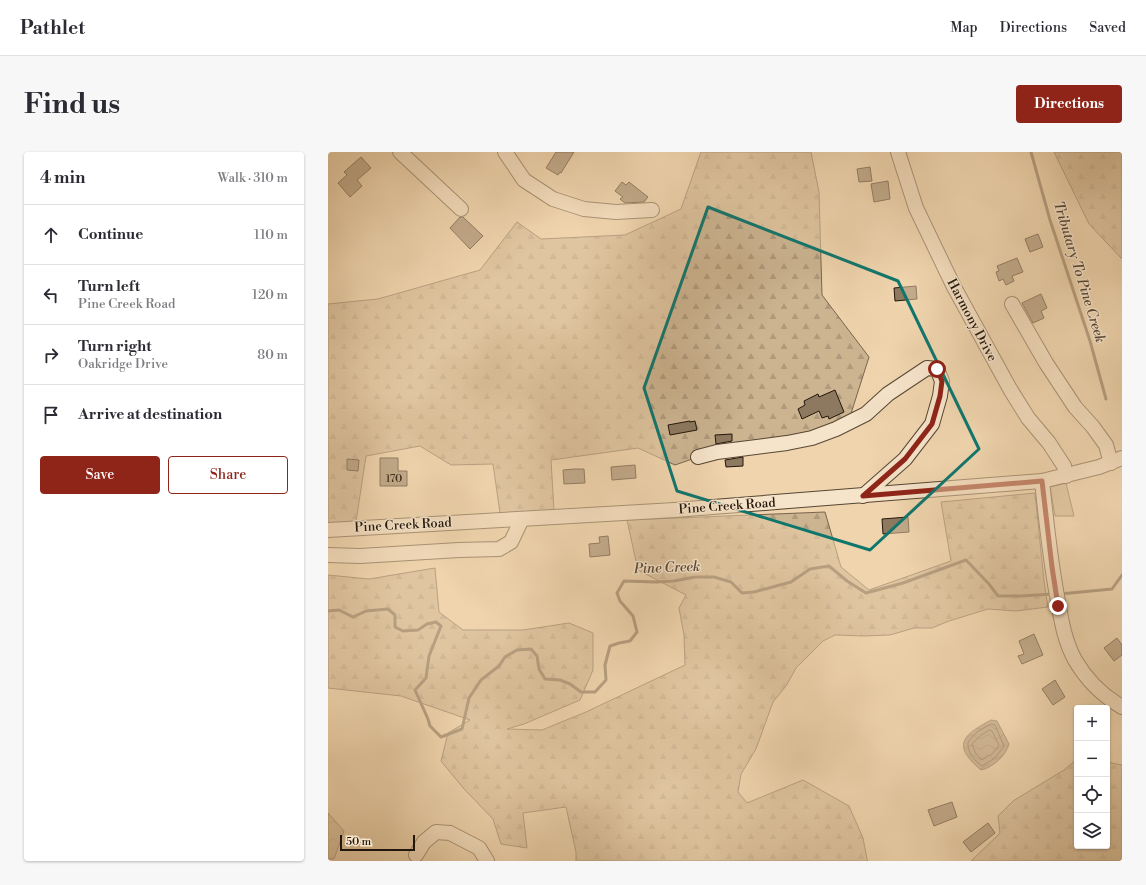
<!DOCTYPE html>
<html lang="en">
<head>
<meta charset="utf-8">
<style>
  :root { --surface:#fff; --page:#f7f7f7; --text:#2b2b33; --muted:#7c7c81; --line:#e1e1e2; --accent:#8f2418 }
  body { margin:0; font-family:"Libre Bodoni",serif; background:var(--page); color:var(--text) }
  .controls { position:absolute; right:12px; bottom:12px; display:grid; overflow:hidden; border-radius:4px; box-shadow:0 1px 3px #0004 }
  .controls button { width:36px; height:36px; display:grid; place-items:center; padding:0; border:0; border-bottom:1px solid var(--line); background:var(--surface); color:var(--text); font:20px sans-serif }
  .scale { position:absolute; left:12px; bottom:10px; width:75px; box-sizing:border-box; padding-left:4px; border:2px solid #23160a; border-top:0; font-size:11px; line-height:14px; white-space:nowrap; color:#23160a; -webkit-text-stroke:3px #f5e3ca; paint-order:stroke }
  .stop { position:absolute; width:12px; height:12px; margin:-9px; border:3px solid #8f2418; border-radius:50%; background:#fff }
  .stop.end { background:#8f2418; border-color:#fff; box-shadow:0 1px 4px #0008 }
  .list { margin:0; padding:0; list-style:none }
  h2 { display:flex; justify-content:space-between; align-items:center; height:52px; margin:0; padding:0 16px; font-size:17px }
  h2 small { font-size:13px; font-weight:400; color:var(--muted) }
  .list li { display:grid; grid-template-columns:26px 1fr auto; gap:12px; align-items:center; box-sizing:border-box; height:60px; padding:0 16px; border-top:1px solid var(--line) }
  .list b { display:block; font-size:15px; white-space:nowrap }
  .list p { margin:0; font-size:13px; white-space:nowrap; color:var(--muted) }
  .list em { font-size:13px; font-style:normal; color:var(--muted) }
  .actions { display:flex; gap:8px; padding:12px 16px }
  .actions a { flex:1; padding:9px 0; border:1px solid var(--accent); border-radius:4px; text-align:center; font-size:14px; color:var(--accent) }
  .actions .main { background:var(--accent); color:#fff }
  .icon { flex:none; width:22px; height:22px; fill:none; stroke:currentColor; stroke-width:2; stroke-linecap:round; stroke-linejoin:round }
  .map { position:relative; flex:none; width:794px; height:709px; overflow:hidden; border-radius:4px }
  header { display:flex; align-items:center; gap:24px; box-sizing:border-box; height:56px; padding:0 20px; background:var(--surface); border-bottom:1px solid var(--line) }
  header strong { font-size:19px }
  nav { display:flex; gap:22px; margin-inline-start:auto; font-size:14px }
  .intro { display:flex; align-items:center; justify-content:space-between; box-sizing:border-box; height:96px; padding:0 24px }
  h1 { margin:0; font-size:28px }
  .button { padding:10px 18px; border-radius:4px; background:var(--accent); color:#fff; font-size:14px; font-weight:700 }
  main { display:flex; gap:24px; padding:0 24px }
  aside { flex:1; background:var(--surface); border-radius:4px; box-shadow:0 1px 3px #0004 }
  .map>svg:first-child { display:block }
  .forest { fill:url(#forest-firs); stroke:#78654e }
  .park { fill:url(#park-crowns); stroke:#78654e }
  .garden { fill:#ccb491; stroke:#78654e }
  .water { fill:url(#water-waves); stroke:#74614b }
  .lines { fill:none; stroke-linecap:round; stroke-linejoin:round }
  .shore { stroke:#665440; stroke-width:1 }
  .stream { stroke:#74614b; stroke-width:3 }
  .building { fill:#8d795f; stroke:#23160a }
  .minor-casing { stroke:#564633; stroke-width:16 }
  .minor { stroke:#f5e3ca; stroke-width:14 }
  .route { stroke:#8f2418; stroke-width:5 }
  .marked { fill:none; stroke:#0f766e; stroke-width:3; stroke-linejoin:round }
  .labels { text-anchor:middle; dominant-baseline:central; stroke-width:3; stroke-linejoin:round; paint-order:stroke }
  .number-label { font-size:11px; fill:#3e2f1f }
  .street-label { font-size:13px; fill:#23160a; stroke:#f5e3ca }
  .water-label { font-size:14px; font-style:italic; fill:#594835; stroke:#f5e3ca }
</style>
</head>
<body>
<header>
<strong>Pathlet</strong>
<nav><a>Map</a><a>Directions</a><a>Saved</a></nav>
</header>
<div class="intro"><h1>Find us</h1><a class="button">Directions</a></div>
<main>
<aside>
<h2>4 min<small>Walk · 310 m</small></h2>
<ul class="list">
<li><svg class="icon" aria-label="ahead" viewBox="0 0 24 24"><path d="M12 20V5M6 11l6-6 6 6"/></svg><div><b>Continue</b></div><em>110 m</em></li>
<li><svg class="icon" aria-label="left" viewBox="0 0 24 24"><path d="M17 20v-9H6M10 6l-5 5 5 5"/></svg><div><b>Turn left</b><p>Pine Creek Road</p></div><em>120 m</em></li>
<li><svg class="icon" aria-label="right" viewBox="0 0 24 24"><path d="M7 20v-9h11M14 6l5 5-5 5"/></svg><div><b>Turn right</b><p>Oakridge Drive</p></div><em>80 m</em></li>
<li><svg class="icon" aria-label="arrive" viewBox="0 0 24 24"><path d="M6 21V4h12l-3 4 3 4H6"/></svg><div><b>Arrive at destination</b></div></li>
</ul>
<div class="actions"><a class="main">Save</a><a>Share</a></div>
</aside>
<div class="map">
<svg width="794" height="709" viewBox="0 0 794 709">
  <defs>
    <pattern id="forest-firs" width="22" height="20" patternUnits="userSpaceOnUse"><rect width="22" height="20" fill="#ccb491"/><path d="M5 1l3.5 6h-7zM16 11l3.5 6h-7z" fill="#af9a7c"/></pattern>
    <pattern id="park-crowns" width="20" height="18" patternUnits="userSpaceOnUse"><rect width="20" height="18" fill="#ccb491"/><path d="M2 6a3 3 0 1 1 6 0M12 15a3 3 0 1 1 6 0" fill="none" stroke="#af9a7c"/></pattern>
    <pattern id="water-waves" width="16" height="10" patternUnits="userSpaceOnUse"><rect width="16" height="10" fill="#aa9376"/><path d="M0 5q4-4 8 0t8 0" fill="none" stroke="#8a775f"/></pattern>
  </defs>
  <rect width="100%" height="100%" fill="#efd4ad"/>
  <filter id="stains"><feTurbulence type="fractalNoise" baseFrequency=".005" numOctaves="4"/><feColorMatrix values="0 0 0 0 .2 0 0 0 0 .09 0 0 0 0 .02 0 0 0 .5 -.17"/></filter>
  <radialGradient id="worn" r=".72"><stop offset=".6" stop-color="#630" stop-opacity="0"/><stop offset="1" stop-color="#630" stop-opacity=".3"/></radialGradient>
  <g class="forest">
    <polygon points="373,0 483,0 491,40 494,143 541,205 520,271 370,305 347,313 310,296 223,308 226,358 172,361 165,312 123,313 92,294 38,304 27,376 0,378 0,152 50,147 152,118 189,70 213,87 297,83 353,57"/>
    <polygon points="726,0 794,0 794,107 761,72"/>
    <polygon points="707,341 716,429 720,455 688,459 660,457 621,469 604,476 586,476 562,483 536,484 507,483 495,489 468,516 458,534 445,550 428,597 413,622 410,640 419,651 475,628 521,654 535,686 539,707 540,709 248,709 248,700 238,655 195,661 199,696 173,692 165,667 136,637 113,609 120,581 142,568 73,544 0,536 0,423 41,427 107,416 111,460 135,478 195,478 241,471 265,481 265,518 252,548 196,572 179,577 214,578 258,560 357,513 356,483 351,456 358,443 310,418 299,368 497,360 513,415 541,438 623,409 613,350"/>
    <polygon points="749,607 749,694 779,694 779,610 794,613 794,709 643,709 672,681 670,664 685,649 736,618"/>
  </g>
  <polygon class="park" points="0,661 16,679 6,707 0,707"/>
  <polygon class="garden" points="738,331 746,364 727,364 722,335"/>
  <path class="water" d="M663,568L669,569L681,592C678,604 664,616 653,618C623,593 635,583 663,568Z"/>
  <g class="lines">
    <g class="shore">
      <path d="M664,572L667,573L676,594L667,606L654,614C646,608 639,600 640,590L649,580Z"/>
      <polygon points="662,578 664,579 671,593 664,602 654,608 648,602 644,592 652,584"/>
    </g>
    <g class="stream">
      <polyline points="703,0 722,68 762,189 778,247"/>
      <polyline points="732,442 784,437 794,423"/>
      <polyline points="0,459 11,458 25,465 38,459 60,457 67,463 67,475 75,479 90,478 99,472 108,470 113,474 101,504 98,526 87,538 100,567 102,574 113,585 134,577 141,546 153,528 171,514 177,505 189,498 203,497 209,504 211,517 217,527 232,528 242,532 253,540 267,540 278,528 277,513 282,494 291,491 302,489 309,480 305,464 292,449 289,441 296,429 328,430 346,429 367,425 386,425 403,430 414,441 426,440 463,430 482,417 501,414 519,429 538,441 575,431 638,408 661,432 670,444 694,444 724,442"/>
    </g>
  </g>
  <g class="building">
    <polygon points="228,0 246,0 233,21 232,20 230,23 218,16"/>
    <polygon points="33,5 43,16 29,28 34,34 22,45 10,31 19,23 16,20"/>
    <polygon points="542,15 544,29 531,30 529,17"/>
    <polygon points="560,29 562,47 546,50 543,32"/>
    <polygon points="294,30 298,33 301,30 320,45 316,50 297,51 292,47 295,45 287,39"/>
    <polygon points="132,65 135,65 155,84 142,97 122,76"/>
    <polygon points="710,82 715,95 702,100 697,87"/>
    <polygon points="689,106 695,120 684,124 686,129 678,133 675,127 671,129 668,120 671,119 669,114"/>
    <polygon points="588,134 589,147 567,149 566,136"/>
    <polygon points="713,142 719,156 713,159 716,166 705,171 694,151"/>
    <polygon points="507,238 516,260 501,267 500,264 494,266 491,259 474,267 470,257 477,253 476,249 490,242 491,245"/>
    <polygon points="362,269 362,270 367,269 369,278 342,283 340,273"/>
    <polygon points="404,282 404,289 388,292 387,283"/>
    <polygon points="415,305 415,314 398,315 397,308"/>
    <polygon points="52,306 70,306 70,319 79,319 79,334 52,334"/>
    <polygon points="19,307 31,308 30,319 19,318"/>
    <polygon points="307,313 308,326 284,328 283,315"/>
    <polygon points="246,317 256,317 257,331 236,332 235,318"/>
    <polygon points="580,365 581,380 555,382 554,367"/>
    <polygon points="280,384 282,403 262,405 261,392 272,391 271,385"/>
    <polygon points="706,482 715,503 694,512 690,504 696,502 691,489"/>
    <polygon points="789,486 794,493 794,503 786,509 776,496"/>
    <polygon points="727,528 737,545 725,553 714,537"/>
    <polygon points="624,650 629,665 606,674 600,658"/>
    <polygon points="660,671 667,681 643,700 635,690"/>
  </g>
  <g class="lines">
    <g class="minor-casing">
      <g id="minor">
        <polyline points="72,0 133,57"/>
        <polyline points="177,0 196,28 225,47 256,57 288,60 324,58"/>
        <polyline points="570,0 588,56 626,135 682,237 700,266 721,291 736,314 738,324"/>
        <polyline points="684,152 718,211 747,255 765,275 778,293 783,311"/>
        <polyline points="370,305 389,300 459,291 484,286 508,277 538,262 560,242 599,216 609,217 614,229 612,244 604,272 577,307 535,344"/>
        <path d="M714,329C718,368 722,406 729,444C733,466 736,488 747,508C758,527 775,544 794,555"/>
        <polyline points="0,378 347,358 714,329 771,315 794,306"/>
        <polyline points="0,403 32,404 131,398 171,397 183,390 194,367"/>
        <polyline points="88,703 96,690 108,680 122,681 151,696 159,709"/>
      </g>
    </g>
    <use href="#minor" class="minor"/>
  </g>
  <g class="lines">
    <polyline class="route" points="609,217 614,229 612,244 604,272 577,307 535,344 714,329 724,415 730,454"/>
  </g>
  <path d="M0 0H794V709H0ZM380,55L570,129L651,297L542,398L349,339L316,236Z" fill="#efd4ad" fill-opacity=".55" fill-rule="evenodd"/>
  <path class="marked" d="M380,55L570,129L651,297L542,398L349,339L316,236Z"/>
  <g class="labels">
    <g class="number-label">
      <text x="66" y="327">170</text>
    </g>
    <g class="street-label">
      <text transform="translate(644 168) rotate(62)">Harmony Drive</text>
      <text transform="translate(399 354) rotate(-4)">Pine Creek Road</text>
      <text transform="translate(75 373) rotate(-3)">Pine Creek Road</text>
    </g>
    <g class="water-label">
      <text transform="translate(751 120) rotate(73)">Tributary To Pine Creek</text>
      <text transform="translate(339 416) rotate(-2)">Pine Creek</text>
    </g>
  </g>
  <rect width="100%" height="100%" filter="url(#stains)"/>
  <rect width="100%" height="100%" fill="url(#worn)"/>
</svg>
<div class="controls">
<button>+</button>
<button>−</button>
<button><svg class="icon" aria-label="locate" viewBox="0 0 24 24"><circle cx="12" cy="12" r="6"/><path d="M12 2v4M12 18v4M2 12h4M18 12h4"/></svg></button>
<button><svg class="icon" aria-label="layers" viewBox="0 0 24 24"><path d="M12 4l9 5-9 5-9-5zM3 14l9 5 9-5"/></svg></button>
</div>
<div class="scale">50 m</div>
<div class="stop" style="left:609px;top:217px"></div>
<div class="stop end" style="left:730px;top:454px"></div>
</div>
</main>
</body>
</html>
